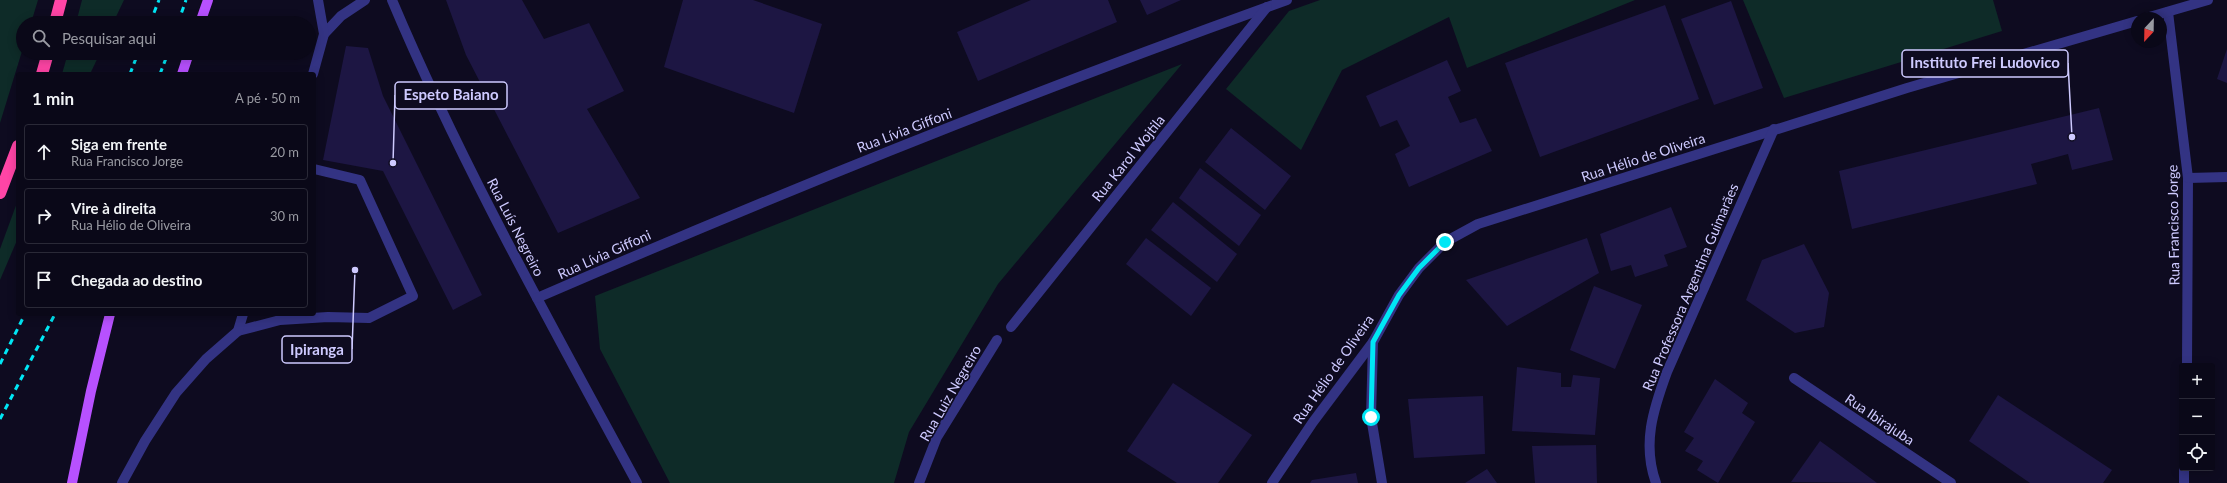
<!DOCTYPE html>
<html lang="pt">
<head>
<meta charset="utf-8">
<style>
  :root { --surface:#0a0818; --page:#131121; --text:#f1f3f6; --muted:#999aa2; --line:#2a2937 }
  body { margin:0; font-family:Lato,sans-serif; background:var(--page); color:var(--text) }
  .controls { position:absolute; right:12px; bottom:12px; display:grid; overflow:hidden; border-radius:4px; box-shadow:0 2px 10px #0003 }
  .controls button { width:36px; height:36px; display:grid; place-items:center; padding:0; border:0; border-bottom:1px solid var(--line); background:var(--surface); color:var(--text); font:20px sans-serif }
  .compass { position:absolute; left:2131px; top:12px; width:36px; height:36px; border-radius:50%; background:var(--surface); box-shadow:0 2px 10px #0003; rotate:202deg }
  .stop { position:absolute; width:12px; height:12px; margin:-9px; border:3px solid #00e7f5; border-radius:50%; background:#fff }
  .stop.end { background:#00e7f5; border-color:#fff; box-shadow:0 1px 4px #0008 }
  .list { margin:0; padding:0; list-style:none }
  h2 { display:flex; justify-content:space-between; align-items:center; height:52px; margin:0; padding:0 16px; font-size:17px }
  h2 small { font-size:13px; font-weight:400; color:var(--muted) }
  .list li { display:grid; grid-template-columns:26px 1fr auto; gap:12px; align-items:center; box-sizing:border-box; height:56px; margin:0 8px 8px; padding:0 8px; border:1px solid var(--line); border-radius:4px }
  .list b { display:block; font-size:15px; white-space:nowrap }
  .list p { margin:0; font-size:13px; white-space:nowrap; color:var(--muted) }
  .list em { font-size:13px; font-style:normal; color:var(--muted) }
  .icon { flex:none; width:22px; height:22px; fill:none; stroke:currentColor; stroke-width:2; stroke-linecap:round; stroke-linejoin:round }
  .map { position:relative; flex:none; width:2227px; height:483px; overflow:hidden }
  .search { position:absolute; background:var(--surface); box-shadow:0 2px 10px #0003; left:16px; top:16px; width:300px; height:44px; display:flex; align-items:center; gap:10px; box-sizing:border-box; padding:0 14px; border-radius:22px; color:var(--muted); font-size:15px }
  .panel { position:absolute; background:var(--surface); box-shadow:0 2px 10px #0003; left:16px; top:72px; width:300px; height:244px; border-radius:4px }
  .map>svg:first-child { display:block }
  .green { fill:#0e2b28 }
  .building { fill:#1d1643 }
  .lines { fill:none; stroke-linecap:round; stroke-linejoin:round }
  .minor { stroke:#333383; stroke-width:10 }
  .major { stroke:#b751ff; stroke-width:10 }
  .highway { stroke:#ff45a6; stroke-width:12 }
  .rail { stroke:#00e7f5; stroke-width:3; stroke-dasharray:6 5; stroke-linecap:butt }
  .route { stroke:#00e7f5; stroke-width:5 }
  .labels { text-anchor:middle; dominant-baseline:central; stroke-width:3.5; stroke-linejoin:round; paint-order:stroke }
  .street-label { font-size:14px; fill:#cecaff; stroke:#0e0b20 }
  .leader { fill:none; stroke:#cecaff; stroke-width:1.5 }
  .callout-dot { fill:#cecaff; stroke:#0e0b20; stroke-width:1.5 }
  .callout { fill:#0e0b20; stroke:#cecaff; stroke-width:1.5 }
  .callout-label { font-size:15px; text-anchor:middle; font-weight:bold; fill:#cecaff }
</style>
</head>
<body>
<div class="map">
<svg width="2227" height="483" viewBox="0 0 2227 483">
  <rect width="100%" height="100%" fill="#0e0b20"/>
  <g class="green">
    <polygon points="0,0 38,0 31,23 23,23 23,48 0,123"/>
    <polygon points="82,0 124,0 113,23 76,23"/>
    <polygon points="1320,0 1635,0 1467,68 1449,17 1342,70 1301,150 1226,89 1289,11"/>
    <polygon points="1743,0 1993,0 2002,31 1784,98"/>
    <polygon points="68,53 100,53 90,74 62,74"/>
    <polygon points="1182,64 998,284 909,432 894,483 670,483 600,349 595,296"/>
    <polygon points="18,200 18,238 0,280 0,249"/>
  </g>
  <g class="building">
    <polygon points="446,0 522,0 544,39 589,23 624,91 587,109 640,198 558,233 466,55"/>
    <polygon points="683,0 753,0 822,24 794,113 664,67"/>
    <polygon points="1031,0 1108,0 1117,22 978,81 957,32"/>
    <polygon points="1140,0 1181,0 1147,15"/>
    <polygon points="1731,1 1763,88 1714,105 1681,19"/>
    <polygon points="1665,5 1699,99 1540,157 1505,63"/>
    <polygon points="346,46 368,48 383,96 482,295 453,310 383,171 323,160"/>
    <polygon points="2227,49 2227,83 2217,79"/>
    <polygon points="1447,60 1461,91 1448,97 1460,123 1476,118 1492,151 1409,187 1395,154 1410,146 1397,120 1380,127 1366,96"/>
    <polygon points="2099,108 2113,160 2072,170 2068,154 2031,164 2037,184 1852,229 1839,171"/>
    <polygon points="1231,128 1291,176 1265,210 1205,162"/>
    <polygon points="1200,168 1261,215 1239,246 1179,198"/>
    <polygon points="1173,202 1237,254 1217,282 1151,230"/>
    <polygon points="1671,207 1687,247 1664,255 1668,266 1635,277 1631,265 1611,271 1600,234"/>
    <polygon points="1146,238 1211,288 1191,316 1126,264"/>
    <polygon points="1587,238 1599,273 1507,326 1466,280"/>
    <polygon points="1804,244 1829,293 1824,327 1795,333 1746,300 1762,260"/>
    <polygon points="1594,286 1642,305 1615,369 1570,350"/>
    <polygon points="1517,367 1561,373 1561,387 1571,387 1573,375 1600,378 1595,435 1512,431"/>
    <polygon points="1715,379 1748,403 1742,413 1755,422 1718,483 1697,470 1703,461 1685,451 1694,438 1684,432"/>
    <polygon points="1173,383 1252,435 1218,483 1177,483 1127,451"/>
    <polygon points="1998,395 2112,470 2103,483 2030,483 1969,441"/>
    <polygon points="1483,396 1485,454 1414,458 1408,399"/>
    <polygon points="1820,441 1834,451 1877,483 1791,482"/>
    <polygon points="1596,445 1597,483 1535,483 1532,446"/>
    <polygon points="1487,469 1497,483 1465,483"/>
    <polygon points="1356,473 1358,483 1310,483 1312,480"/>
  </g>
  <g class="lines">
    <g class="minor">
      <path d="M392,0C462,166 551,324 637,483"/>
      <polyline points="2168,12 2188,178 2187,366"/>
      <polyline points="2146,18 2208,0"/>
      <polyline points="324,34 341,16 365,0"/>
      <polyline points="313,74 324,34 318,0"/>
      <polyline points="2188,178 2227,177"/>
      <path d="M537,298C784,191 1033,91 1287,0"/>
      <polyline points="1011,327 1267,7"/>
      <polyline points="238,331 280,320 328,317 369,318 413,296 360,180 314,169"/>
      <polyline points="1373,342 1371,417 1382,483"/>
      <polyline points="1794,378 1951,483"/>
      <polyline points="122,483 145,441 176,393 206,359 238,331 243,314"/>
      <polyline points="919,483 937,437 997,340"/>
      <polyline points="1272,483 1313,422 1373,342 1399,295 1419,268 1445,242 1478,224 1907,88 2137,21"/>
      <path d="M1656,483C1642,444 1653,410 1667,372L1774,129"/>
      <polyline points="2184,483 2184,468"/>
    </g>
    <g class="major">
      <polyline points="200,23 208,0"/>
      <polyline points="182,74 189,53"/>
      <polyline points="72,483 91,391 110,314"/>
    </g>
    <g class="highway">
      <polyline points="55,23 61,0"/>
      <polyline points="42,74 48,53"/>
      <polyline points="0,193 18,146"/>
    </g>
    <g class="rail">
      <polyline points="150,23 159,0"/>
      <polyline points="178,23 186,0"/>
      <polyline points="130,74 138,53"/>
      <polyline points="160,74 168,53"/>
      <polyline points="0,364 25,314"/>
      <polyline points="0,419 55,314"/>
    </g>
  </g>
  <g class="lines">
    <polyline class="route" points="1371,417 1373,342 1399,295 1419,268 1445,242"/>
  </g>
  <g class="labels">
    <g class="street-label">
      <text transform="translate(904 130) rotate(-21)">Rua Lívia Giffoni</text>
      <text transform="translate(1643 157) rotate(-18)">Rua Hélio de Oliveira</text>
      <text transform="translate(1128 158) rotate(-51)">Rua Karol Wojtila</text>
      <text transform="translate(2173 225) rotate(-91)">Rua Francisco Jorge</text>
      <text transform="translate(516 227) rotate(63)">Rua Luís Negreiro</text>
      <text transform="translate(604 254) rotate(-24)">Rua Lívia Giffoni</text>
      <text transform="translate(1690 287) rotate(-67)">Rua Professora Argentina Guimarães</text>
      <text transform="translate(1333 369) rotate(-55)">Rua Hélio de Oliveira</text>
      <text transform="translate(950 393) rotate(-60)">Rua Luiz Negreiro</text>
      <text transform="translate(1880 419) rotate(34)">Rua Ibirajuba</text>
    </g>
  </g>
  <path class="leader" d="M2072 137L2068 63M393 163L395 95M355 270L352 349"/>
  <g class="callout-dot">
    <circle cx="2072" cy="137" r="4"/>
    <circle cx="393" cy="163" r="4"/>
    <circle cx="355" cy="270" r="4"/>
  </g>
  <g class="callout">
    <rect x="1902" y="50" width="166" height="27" rx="4"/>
    <rect x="395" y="82" width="112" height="27" rx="4"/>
    <rect x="282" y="336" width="70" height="27" rx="4"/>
  </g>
  <g class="callout-label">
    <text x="1985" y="68">Instituto Frei Ludovico</text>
    <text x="451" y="100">Espeto Baiano</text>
    <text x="317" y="355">Ipiranga</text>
  </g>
</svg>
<div class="controls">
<button>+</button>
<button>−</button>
<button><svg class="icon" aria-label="locate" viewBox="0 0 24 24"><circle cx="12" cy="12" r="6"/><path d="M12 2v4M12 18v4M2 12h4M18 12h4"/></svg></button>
</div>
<svg class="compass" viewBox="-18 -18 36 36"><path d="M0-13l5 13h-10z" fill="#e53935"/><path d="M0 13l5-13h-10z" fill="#999aa2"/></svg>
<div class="stop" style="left:1371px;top:417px"></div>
<div class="stop end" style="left:1445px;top:242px"></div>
<div class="search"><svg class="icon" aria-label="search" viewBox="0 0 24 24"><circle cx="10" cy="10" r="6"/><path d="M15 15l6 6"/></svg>Pesquisar aqui</div>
<section class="panel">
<h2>1 min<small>A pé · 50 m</small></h2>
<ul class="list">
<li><svg class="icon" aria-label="ahead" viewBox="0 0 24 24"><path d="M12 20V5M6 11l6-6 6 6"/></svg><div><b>Siga em frente</b><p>Rua Francisco Jorge</p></div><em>20 m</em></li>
<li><svg class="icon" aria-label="right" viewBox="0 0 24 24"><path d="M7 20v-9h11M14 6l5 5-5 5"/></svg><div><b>Vire à direita</b><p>Rua Hélio de Oliveira</p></div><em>30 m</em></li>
<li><svg class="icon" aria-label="arrive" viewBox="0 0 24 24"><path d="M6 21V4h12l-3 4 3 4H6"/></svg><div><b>Chegada ao destino</b></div></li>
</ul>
</section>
</div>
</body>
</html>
